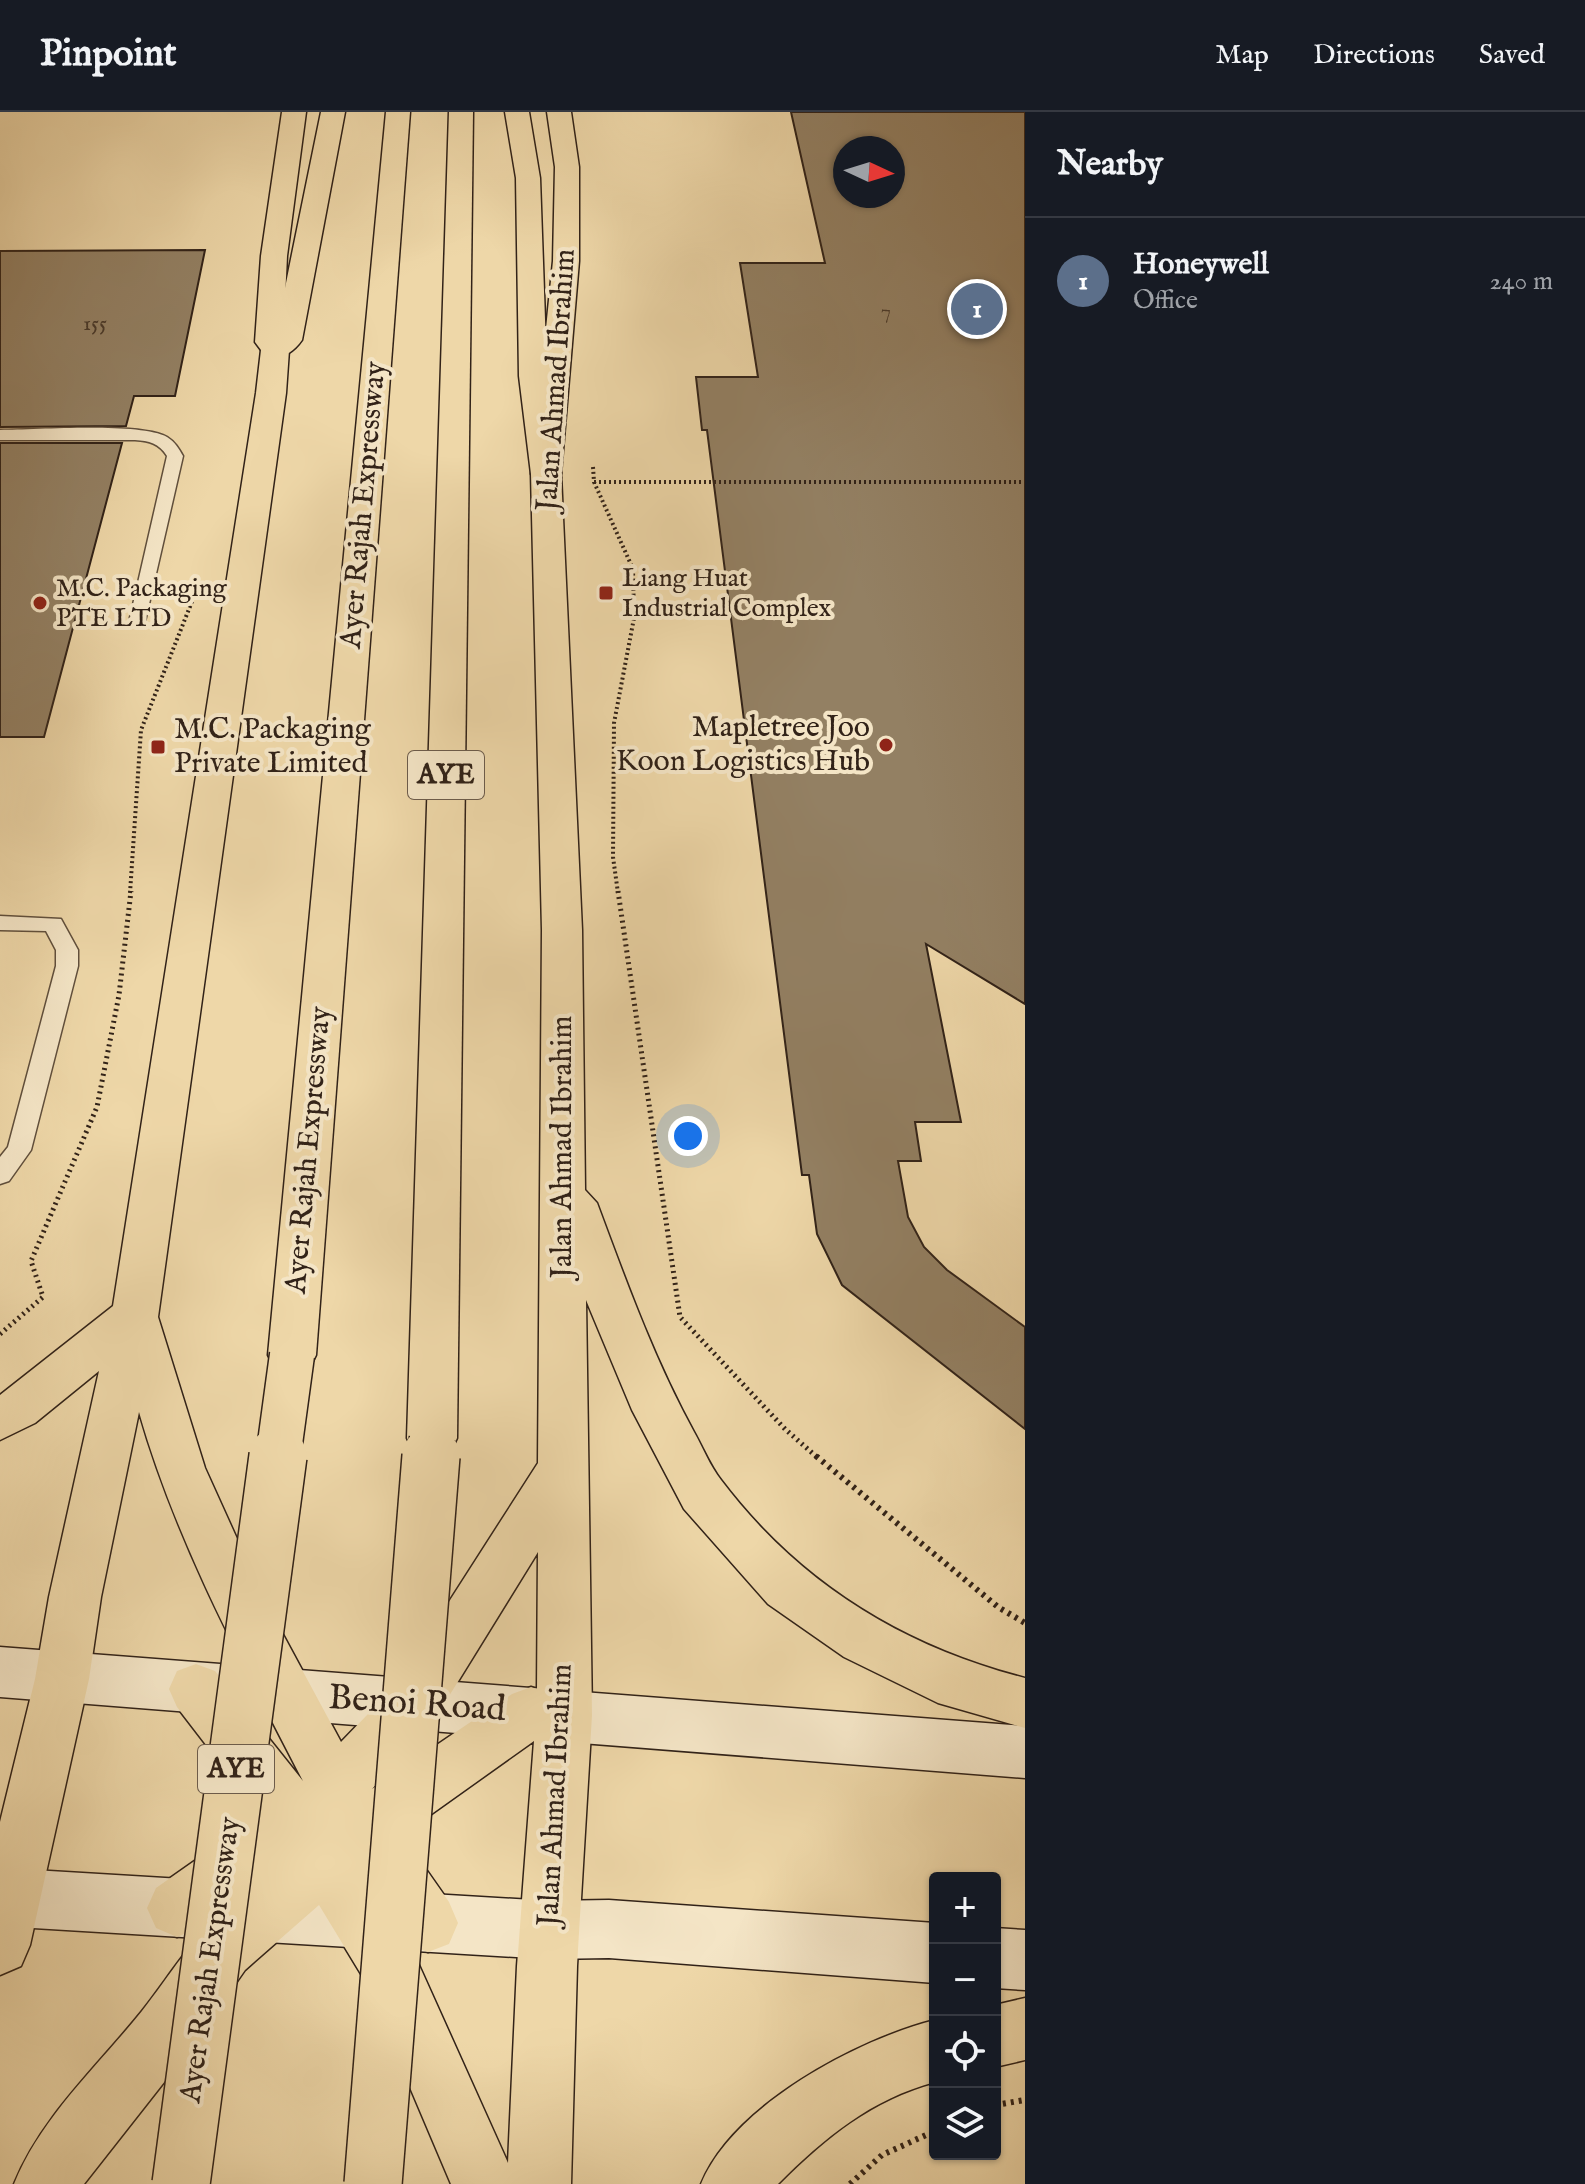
<!DOCTYPE html>
<html lang="en">
<head>
<meta charset="utf-8">
<style>
  :root { --surface:#171b24; --page:#20242c; --text:#f1f3f6; --muted:#9ea1a6; --line:#363941; --accent:#1a73e8 }
  body { margin:0; font-family:"IM FELL English",serif; background:var(--page); color:var(--text) }
  .controls { position:absolute; right:24px; bottom:24px; display:grid; overflow:hidden; border-radius:8px; box-shadow:0 2px 6px #0004 }
  .controls button { width:72px; height:72px; display:grid; place-items:center; padding:0; border:0; border-bottom:2px solid var(--line); background:var(--surface); color:var(--text); font:40px sans-serif }
  .compass { position:absolute; left:833px; top:24px; width:72px; height:72px; border-radius:50%; background:var(--surface); box-shadow:0 2px 6px #0004; rotate:94deg }
  .you { position:absolute; left:688px; top:1024px; width:28px; height:28px; margin:-20px; border:6px solid #fff; border-radius:50%; background:#1a73e8; box-shadow:0 0 0 12px #1a73e833 }
  .badge { display:grid; place-items:center; width:52px; height:52px; border-radius:50%; background:var(--accent); color:#fff; font-size:26px; font-weight:700 }
  .pin { position:absolute; translate:-50% -50%; border:4px solid #fff; box-shadow:0 2px 8px #0006 }
  .list { margin:0; padding:0; list-style:none }
  h2 { display:flex; justify-content:space-between; align-items:center; height:104px; margin:0; padding:0 32px; font-size:34px }
  h2 small { font-size:26px; font-weight:400; color:var(--muted) }
  .list li { display:grid; grid-template-columns:52px 1fr auto; gap:24px; align-items:center; box-sizing:border-box; height:128px; padding:0 32px; border-top:2px solid var(--line) }
  .list b { display:block; font-size:30px; white-space:nowrap }
  .list p { margin:0; font-size:26px; white-space:nowrap; color:var(--muted) }
  .list em { font-size:26px; font-style:normal; color:var(--muted) }
  .icon { flex:none; width:44px; height:44px; fill:none; stroke:currentColor; stroke-width:2; stroke-linecap:round; stroke-linejoin:round }
  .map { position:relative; flex:none; width:1025px; height:2072px; overflow:hidden }
  header { display:flex; align-items:center; gap:48px; box-sizing:border-box; height:112px; padding:0 40px; background:var(--surface); border-bottom:2px solid var(--line) }
  header strong { font-size:38px }
  nav { display:flex; gap:44px; margin-inline-start:auto; font-size:28px }
  main { display:flex }
  aside { flex:1; background:var(--surface) }
  .map>svg:first-child { display:block }
  .building { fill:#938063; stroke:#312218; stroke-width:2; fill-rule:evenodd }
  .lines { fill:none; stroke-linecap:round; stroke-linejoin:round }
  .service-casing { stroke:#604f3c; stroke-width:3 }
  .secondary-casing { stroke:#312218; stroke-width:3 }
  .primary-casing { stroke:#312218; stroke-width:3 }
  .motorway-casing { stroke:#312218; stroke-width:3 }
  .path-far2 { stroke:#312218; stroke-width:4; stroke-dasharray:2 3; stroke-linecap:butt }
  .path-far1 { stroke:#312218; stroke-width:5; stroke-dasharray:2 4; stroke-linecap:butt }
  .path { stroke:#312218; stroke-width:6; stroke-dasharray:3 5; stroke-linecap:butt }
  .service { fill:#f4e5c6; fill-rule:evenodd }
  .secondary { fill:#f4e5c6; fill-rule:evenodd }
  .primary { fill:#eed7a8; fill-rule:evenodd }
  .motorway { fill:#eed7a8; fill-rule:evenodd }
  .motorway-bridge-far1-casing { stroke:#312218; stroke-width:47; stroke-linecap:butt }
  .motorway-bridge-casing { stroke:#312218; stroke-width:60; stroke-linecap:butt }
  .motorway-bridge-far1 { stroke:#eed7a8; stroke-width:44 }
  .motorway-bridge { stroke:#eed7a8; stroke-width:57 }
  .poi-dot { fill:#8f2418; stroke:#f4e5c6; stroke-width:3 }
  .labels { text-anchor:middle; dominant-baseline:central; stroke-width:8; stroke-linejoin:round; paint-order:stroke }
  .far-number-label { font-size:22px; fill:#4a3a2b }
  .far-poi-label { font-size:26px; fill:#312218; stroke:#f4e5c6; text-anchor:start }
  .shield { fill:#f4e5c6; stroke:#6c5c4c; stroke-width:2 }
  .shield-label { font-size:28px; font-weight:bold; fill:#312218 }
  .street-label { font-size:30px; fill:#312218; stroke:#f4e5c6 }
  .poi-label { font-size:30px; fill:#312218; stroke:#f4e5c6; text-anchor:end }
  .near-street-label { font-size:36px; fill:#312218; stroke:#f4e5c6 }
</style>
</head>
<body>
<header>
<strong>Pinpoint</strong>
<nav><a>Map</a><a>Directions</a><a>Saved</a></nav>
</header>
<main>
<div class="map">
<svg width="1025" height="2072" viewBox="0 0 1025 2072">
  <rect width="100%" height="100%" fill="#eed7a8"/>
  <filter id="stains"><feTurbulence type="fractalNoise" baseFrequency=".0025" numOctaves="4"/><feColorMatrix values="0 0 0 0 .2 0 0 0 0 .09 0 0 0 0 .02 0 0 0 .5 -.17"/></filter>
  <radialGradient id="worn" r=".72"><stop offset=".6" stop-color="#630" stop-opacity="0"/><stop offset="1" stop-color="#630" stop-opacity=".3"/></radialGradient>
  <g class="building">
    <path d="M791,0H1025V892L926,832L961,1010H915L921,1049H898L908,1105L924,1135L947,1158L1025,1215V1317L842,1173L817,1122L809,1063H802L707,318H702L696,265H758L740,151H825ZM845,36H893V84H845Z"/>
    <polygon points="205,138 175,284 134,284 126,314 0,315 0,139"/>
    <polygon points="0,331 122,331 44,625 0,625"/>
  </g>
  <g class="lines">
    <g class="service-casing">
      <g id="service">
        <path d="M0,318C37,318 139,310 167,325C175,330 179,337 183,344L144,514L138,515L129,510L167,344C159,331 149,329 135,328H0Z"/>
        <polygon points="0,804 61,807 78,838 78,854 31,1038 9,1069 0,1072 0,1045 8,1035 56,854 56,838 46,819 0,818"/>
      </g>
    </g>
    <g class="secondary-casing">
      <g id="secondary">
        <polygon points="0,1535 1025,1614 1025,1666 0,1585"/>
        <polygon points="0,1756 549,1789 609,1788 935,1811 935,1871 609,1846 549,1847 0,1814"/>
        <polygon points="995,1816 1025,1818 1025,1878 995,1876"/>
      </g>
    </g>
    <g class="primary-casing">
      <g id="primary">
        <path d="M282,0H306L287,144L283,229L289,238L286,281L158,1205L205,1356L266,1491L341,1630L395,1574L538,1351L542,818L531,362L553,149L555,55L547,0H571L579,55V149L561,362L582,818L585,1078L597,1091C626,1169 654,1247 694,1320C703,1336 710,1354 721,1368C799,1471 901,1534 1025,1566V1616L938,1591L844,1545L768,1492L684,1397L632,1298L586,1188L592,1603L577,1854L571,2072H451L364,1867L319,1793L245,1858L187,1941L84,2072H14C41,2005 98,1954 142,1899C171,1862 193,1824 229,1794L198,1816L177,1825L156,1816L147,1796L156,1776L260,1703L177,1595L169,1577L177,1559L196,1552L215,1559L303,1669C241,1549 176,1429 139,1300L101,1485L89,1567L30,1833L21,1854L0,1863V1710L35,1567L49,1485L99,1259L35,1311L0,1328V1283L113,1194L256,281L261,238L255,230L261,144ZM538,1440L537,1577L531,1575L512,1582L372,1677L433,1610ZM534,1629L517,1854L508,2051L410,1833L428,1840L449,1832L458,1811L449,1790L402,1723Z"/>
        <polygon points="1025,1886 1025,1948 995,1955 995,1893"/>
        <path d="M935,1908V1970C871,1987 824,2026 778,2072H701C733,1994 856,1928 935,1908Z"/>
      </g>
    </g>
    <g class="motorway-casing">
      <g id="motorway">
        <path d="M321,0H345L302,228C293,241 281,248 265,244L261,238L275,225Z"/>
        <polygon points="386,0 410,0 316,1243 309,1257 292,1262 275,1257 268,1243"/>
        <polygon points="449,0 473,0 457,1326 450,1341 432,1347 414,1341 407,1326"/>
        <polygon points="505,0 529,0 540,66 547,264 561,362 557,369 535,369 531,362 519,264 516,66"/>
      </g>
    </g>
    <g class="path-far2">
      <polyline points="593,355 594,370 633,457 634,506 614,611 613,745 618,781"/>
      <polyline points="594,370 1025,370"/>
      <polyline points="130,781 141,618 193,487"/>
    </g>
    <g class="path-far1">
      <polyline points="618,779 680,1205 785,1317 818,1346"/>
      <polyline points="0,1222 43,1185 31,1149 97,995 119,883 131,779"/>
    </g>
    <g class="path">
      <polyline points="816,1344 998,1495 1025,1511"/>
      <polyline points="995,1993 1025,1988"/>
      <polyline points="850,2072 882,2043 935,2019"/>
    </g>
    <use href="#service" class="service"/>
    <use href="#secondary" class="secondary"/>
    <use href="#primary" class="primary"/>
    <use href="#motorway" class="motorway"/>
    <g class="motorway-bridge-far1-casing">
      <g id="motorway-bridge-far1">
        <polyline points="278,1346 292,1243"/>
        <polyline points="430,1346 432,1326"/>
      </g>
    </g>
    <g class="motorway-bridge-casing">
      <g id="motorway-bridge">
        <polyline points="181,2072 278,1344"/>
        <polyline points="373,2072 431,1344"/>
      </g>
    </g>
    <use href="#motorway-bridge-far1" class="motorway-bridge-far1"/>
    <use href="#motorway-bridge" class="motorway-bridge"/>
  </g>
  <g class="poi-dot">
    <rect x="598" y="473" width="16" height="16" rx="4"/>
    <circle cx="40" cy="491" r="8"/>
    <circle cx="886" cy="633" r="8"/>
    <rect x="150" y="627" width="16" height="16" rx="4"/>
  </g>
  <g class="labels">
    <g class="far-number-label">
      <text x="886" y="200">7</text>
      <text x="95" y="212">155</text>
    </g>
    <g class="far-poi-label">
      <text x="622" y="466">Liang Huat<tspan x="622" dy="30">Industrial Complex</tspan></text>
      <text x="56" y="476">M.C. Packaging<tspan x="56" dy="30">PTE LTD</tspan></text>
    </g>
    <g class="shield">
      <rect x="408" y="639" width="76" height="48" rx="6"/>
      <rect x="198" y="1633" width="76" height="48" rx="6"/>
    </g>
    <g class="shield-label">
      <text x="446" y="663">AYE</text>
      <text x="236" y="1657">AYE</text>
    </g>
    <g class="street-label">
      <text transform="translate(557 268) rotate(-86)">Jalan Ahmad Ibrahim</text>
      <text transform="translate(364 393) rotate(-85)">Ayer Rajah Expressway</text>
      <text transform="translate(563 1035) rotate(-90)">Jalan Ahmad Ibrahim</text>
      <text transform="translate(309 1038) rotate(-85)">Ayer Rajah Expressway</text>
      <text transform="translate(556 1683) rotate(-87)">Jalan Ahmad Ibrahim</text>
      <text transform="translate(211 1848) rotate(-82)">Ayer Rajah Expressway</text>
    </g>
    <g class="poi-label">
      <text x="870" y="616">Mapletree Joo<tspan x="870" dy="34">Koon Logistics Hub</tspan></text>
      <text x="174" y="618" text-anchor="start">M.C. Packaging<tspan x="174" dy="34">Private Limited</tspan></text>
    </g>
    <g class="near-street-label">
      <text transform="translate(417 1592) rotate(4)">Benoi Road</text>
    </g>
  </g>
  <rect width="100%" height="100%" filter="url(#stains)"/>
  <rect width="100%" height="100%" fill="url(#worn)"/>
</svg>
<div class="controls">
<button>+</button>
<button>−</button>
<button><svg class="icon" aria-label="locate" viewBox="0 0 24 24"><circle cx="12" cy="12" r="6"/><path d="M12 2v4M12 18v4M2 12h4M18 12h4"/></svg></button>
<button><svg class="icon" aria-label="layers" viewBox="0 0 24 24"><path d="M12 4l9 5-9 5-9-5zM3 14l9 5 9-5"/></svg></button>
</div>
<svg class="compass" viewBox="-18 -18 36 36"><path d="M0-13l5 13h-10z" fill="#e53935"/><path d="M0 13l5-13h-10z" fill="#9ea1a6"/></svg>
<div class="you"></div>
<div class="pin badge" style="left:977px;top:197px;background:#5c6f8a">1</div>
</div>
<aside>
<h2>Nearby<small></small></h2>
<ul class="list">
<li><span class="badge" style="background:#5c6f8a">1</span><div><b>Honeywell</b><p>Office</p></div><em>240 m</em></li>
</ul>
</aside>
</main>
</body>
</html>
